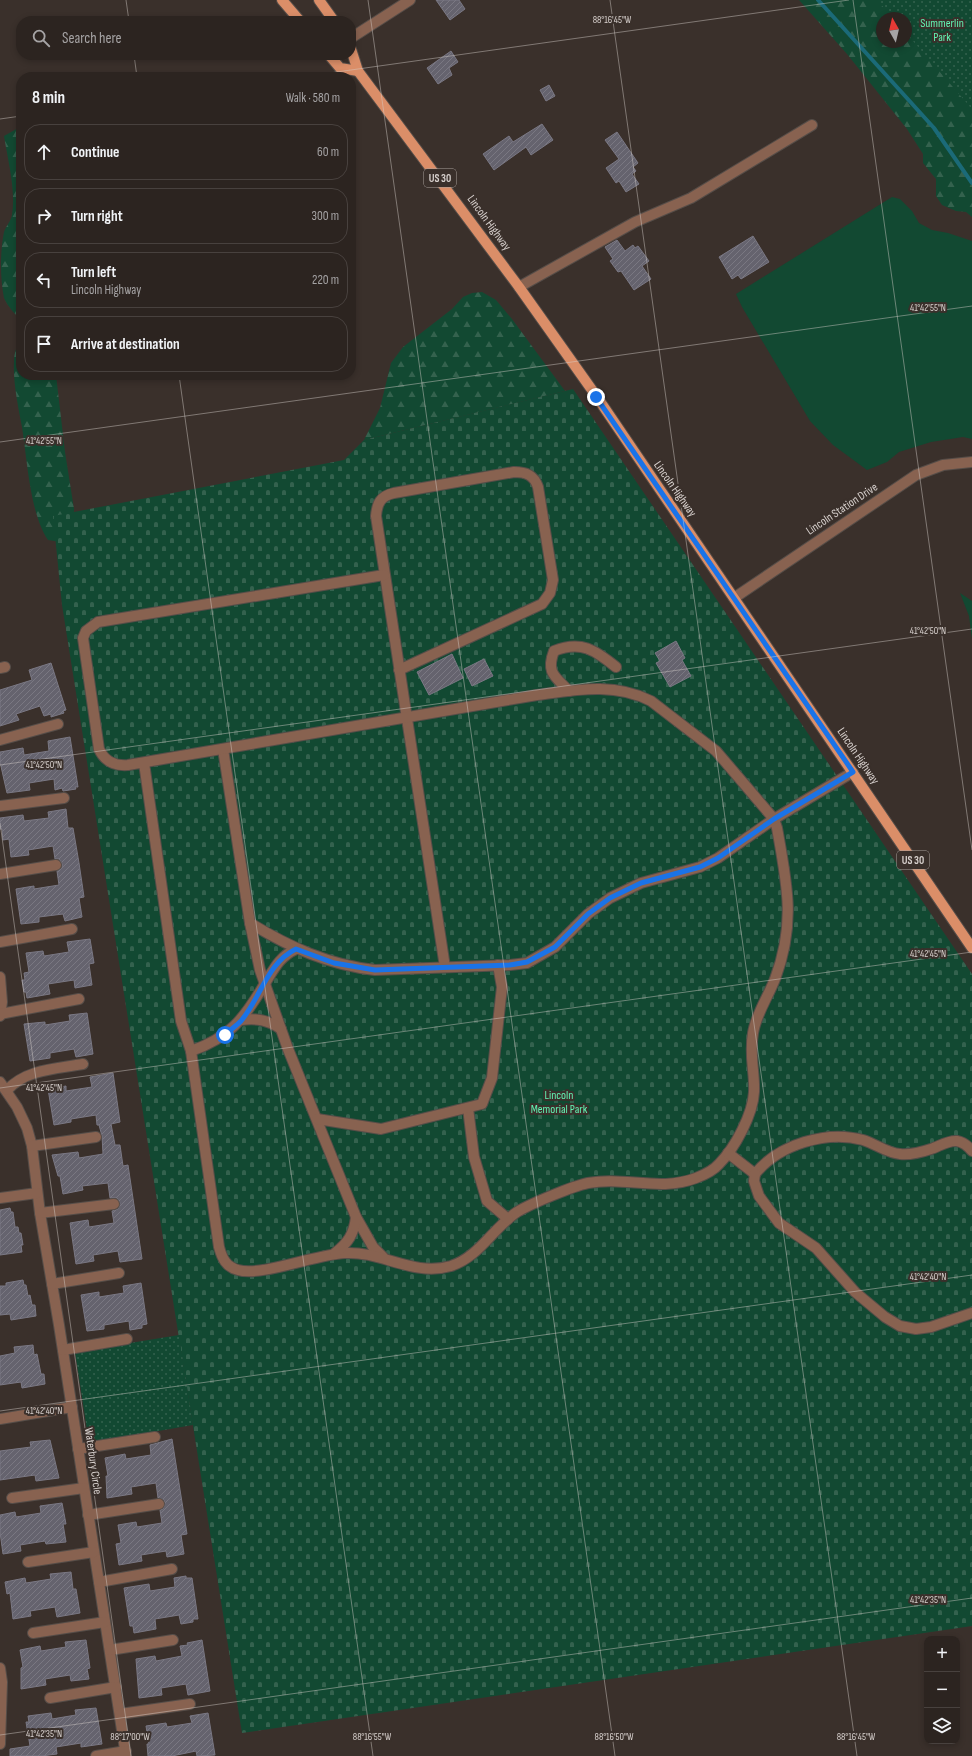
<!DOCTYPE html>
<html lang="en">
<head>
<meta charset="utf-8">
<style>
  :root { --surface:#2c2420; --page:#38302d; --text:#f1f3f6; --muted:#a6a4a5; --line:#48413e }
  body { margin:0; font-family:"Sofia Sans Condensed",sans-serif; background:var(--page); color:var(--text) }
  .controls { position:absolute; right:12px; bottom:12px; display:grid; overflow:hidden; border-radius:8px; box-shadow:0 2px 6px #0003 }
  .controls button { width:36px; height:36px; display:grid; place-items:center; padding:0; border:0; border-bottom:1px solid var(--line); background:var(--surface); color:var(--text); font:20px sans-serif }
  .compass { position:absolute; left:876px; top:12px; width:36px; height:36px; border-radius:50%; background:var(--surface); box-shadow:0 2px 6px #0003; rotate:352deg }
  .stop { position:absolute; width:12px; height:12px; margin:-9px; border:3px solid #1a73e8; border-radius:50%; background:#fff }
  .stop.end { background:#1a73e8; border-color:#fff; box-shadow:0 1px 4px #0008 }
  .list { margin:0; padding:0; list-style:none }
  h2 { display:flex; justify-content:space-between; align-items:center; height:52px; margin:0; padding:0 16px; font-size:17px }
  h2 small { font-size:13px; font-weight:400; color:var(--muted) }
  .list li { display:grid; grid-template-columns:26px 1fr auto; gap:12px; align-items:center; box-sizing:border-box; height:56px; margin:0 8px 8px; padding:0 8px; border:1px solid var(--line); border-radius:16px }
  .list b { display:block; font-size:15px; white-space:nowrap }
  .list p { margin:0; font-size:13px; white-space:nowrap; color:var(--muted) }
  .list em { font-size:13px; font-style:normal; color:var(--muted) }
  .icon { flex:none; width:22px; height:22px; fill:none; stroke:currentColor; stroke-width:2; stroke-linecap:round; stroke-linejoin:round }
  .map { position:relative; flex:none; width:972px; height:1756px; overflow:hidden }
  .search { position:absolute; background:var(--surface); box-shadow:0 2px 6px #0003; left:16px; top:16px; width:340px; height:44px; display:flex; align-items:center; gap:10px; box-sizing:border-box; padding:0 14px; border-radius:16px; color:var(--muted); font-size:15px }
  .panel { position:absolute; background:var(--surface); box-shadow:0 2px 6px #0003; left:16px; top:72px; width:340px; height:308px; border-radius:16px }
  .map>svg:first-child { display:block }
  .grass { fill:#124932 }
  .forest { fill:url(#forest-firs); fill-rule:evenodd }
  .cemetery { fill:url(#cemetery-stones) }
  .park { fill:url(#park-dots) }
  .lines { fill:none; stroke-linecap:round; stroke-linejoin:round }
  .stream { stroke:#1b6a78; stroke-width:4 }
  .building { fill:url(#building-hatch); stroke:#7a7884 }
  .minor-casing { stroke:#564d48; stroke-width:12 }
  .major-casing { stroke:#564d48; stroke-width:12 }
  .minor { stroke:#886250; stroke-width:10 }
  .major { stroke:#db8e68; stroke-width:10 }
  .route { stroke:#1a73e8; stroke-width:5 }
  .ticks { fill:none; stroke:#d7d0cd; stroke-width:1; stroke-opacity:0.45 }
  .labels { text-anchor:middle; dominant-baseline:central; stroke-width:4; stroke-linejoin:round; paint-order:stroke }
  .shield { fill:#3a302b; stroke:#a8a09c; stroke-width:1 }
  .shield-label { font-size:11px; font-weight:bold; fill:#d7d0cd }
  .park-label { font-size:12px; fill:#62f5b4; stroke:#3a302b }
  .street-label { font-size:12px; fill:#d7d0cd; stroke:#3a302b }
  .ticks-label { font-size:10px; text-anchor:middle; fill:#d7d0cd; stroke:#3a302b; stroke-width:4; stroke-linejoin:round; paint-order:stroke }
</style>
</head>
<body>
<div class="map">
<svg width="972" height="1756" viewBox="0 0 972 1756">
  <defs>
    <pattern id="forest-firs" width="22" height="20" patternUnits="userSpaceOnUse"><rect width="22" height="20" fill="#124932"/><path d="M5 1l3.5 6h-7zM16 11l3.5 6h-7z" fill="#34624e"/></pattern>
    <pattern id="cemetery-stones" width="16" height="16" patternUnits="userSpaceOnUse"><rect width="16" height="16" fill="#124932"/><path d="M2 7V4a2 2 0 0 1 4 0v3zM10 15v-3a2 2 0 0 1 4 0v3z" fill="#34624e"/></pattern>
    <pattern id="park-dots" width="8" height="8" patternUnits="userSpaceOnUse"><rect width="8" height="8" fill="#124932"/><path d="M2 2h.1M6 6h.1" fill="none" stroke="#34624e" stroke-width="1.8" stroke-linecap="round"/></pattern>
    <pattern id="building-hatch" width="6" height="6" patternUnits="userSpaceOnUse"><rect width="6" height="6" fill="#65636e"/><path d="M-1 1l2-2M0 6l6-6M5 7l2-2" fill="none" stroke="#7a7882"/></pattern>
  </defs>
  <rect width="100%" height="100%" fill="#3a302b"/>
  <g class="grass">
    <polygon points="892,197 900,199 912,211 919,223 932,230 948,233 972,241 972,439 963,437 931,442 899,452 887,462 867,470 833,445 810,421 742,307 736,294"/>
    <polygon points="960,593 972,601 972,639 969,616"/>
  </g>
  <g class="forest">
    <path d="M799,0H893L972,85V217L966,212L956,211L942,205L936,196V179L923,163V154L907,129L847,54ZM882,18H906V42H882Z"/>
    <path d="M20,127L21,131V320C15,314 8,307 4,298C0,279 0,251 4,232C6,226 11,221 12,215C16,190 8,161 4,136Z"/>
    <polygon points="482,292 496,300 512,319 565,391 364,440 380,408 391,363 403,347 452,309 463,297 472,293"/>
    <path d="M21,340V375H56L65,452L74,509L73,529L61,542L48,540C30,514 27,458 22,427C18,406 13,383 14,362C14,355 16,345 21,340Z"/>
  </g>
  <polygon class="cemetery" points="573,389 972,974 972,1626 242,1733 62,605 53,516 344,460 364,440"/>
  <g class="park">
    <polygon points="877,0 972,0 972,109 906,33 906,18 893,18"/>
    <polygon points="179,1335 193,1425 89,1443 75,1352"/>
  </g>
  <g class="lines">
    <polyline class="stream" points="818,0 934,128 972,183"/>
  </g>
  <g class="building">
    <polygon points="436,0 459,0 465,9 450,20"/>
    <polygon points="451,51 458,62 449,68 452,75 438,84 427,68"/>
    <polygon points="549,85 555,96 546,101 540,90"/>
    <polygon points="542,124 553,140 531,155 526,147 494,170 483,154 509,136 513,142"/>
    <polygon points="617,132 638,163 633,167 636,171 632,174 639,184 626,192 619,181 616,183 606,168 619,159 605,140"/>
    <polygon points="753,236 769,262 741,279 738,275 732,279 719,257"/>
    <polygon points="617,240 625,251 633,245 635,248 638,246 649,261 642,266 651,279 634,290 621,271 618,272 610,261 613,259 605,247"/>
    <polygon points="676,641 685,658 682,660 691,676 670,687 656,663 660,661 655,653"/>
    <polygon points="452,654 463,678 429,695 417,672"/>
    <polygon points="484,659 493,676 472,686 464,669"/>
    <polygon points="51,663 66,710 63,711 64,713 51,717 51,714 44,716 40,706 16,714 19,720 0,726 0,690 32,680 29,670"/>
    <polygon points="70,737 78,787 75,787 76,789 63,791 62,788 55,790 54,779 29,783 30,790 7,793 0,762 0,752 23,748 24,755 49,751 48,741"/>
    <polygon points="66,809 68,828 73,828 79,863 84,897 79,898 82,917 65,921 63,914 39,917 39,922 21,924 16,889 34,886 34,889 59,885 57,871 62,868 62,864 59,859 55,859 53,846 28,850 29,855 11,857 9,839 3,840 2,829 0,829 0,818 23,815 24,821 49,818 48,812"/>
    <polygon points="90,939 94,963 89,964 92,985 75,988 74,980 48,984 50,994 27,998 26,992 24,992 22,980 25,980 24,973 29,972 26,953 43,951 44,956 69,952 67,942"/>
    <polygon points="87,1013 93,1054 76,1057 74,1049 50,1053 50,1058 30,1061 24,1024 45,1022 45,1025 70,1021 69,1015"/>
    <polygon points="113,1073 120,1122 111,1124 115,1145 120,1145 123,1166 128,1165 142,1259 120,1262 118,1251 93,1255 94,1261 76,1264 70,1223 88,1220 89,1227 114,1223 112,1211 118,1209 120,1203 117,1198 110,1198 108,1183 82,1186 83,1190 63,1194 60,1176 58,1176 52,1155 78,1152 79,1158 103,1154 102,1136 99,1125 97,1125 96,1115 71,1119 71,1122 54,1125 48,1089 66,1086 66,1091 92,1087 90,1077"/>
    <polygon points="10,1208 11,1212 13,1212 15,1227 18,1227 19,1233 21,1233 23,1245 21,1245 22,1252 0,1255 0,1210"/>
    <polygon points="23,1280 24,1285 26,1285 28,1296 30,1295 32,1305 35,1305 36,1316 11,1320 10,1314 0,1315 0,1286 6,1286 6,1283"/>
    <polygon points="141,1283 147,1324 142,1325 142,1328 130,1330 129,1321 104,1325 104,1329 87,1331 81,1295 99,1292 99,1297 124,1293 123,1286"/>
    <polygon points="33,1345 34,1355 37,1354 41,1374 44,1374 45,1384 22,1388 21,1382 0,1385 0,1356 15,1353 14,1347"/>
    <polygon points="172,1439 187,1534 181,1535 184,1554 167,1557 166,1551 141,1555 142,1561 119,1565 116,1544 121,1543 118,1525 136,1522 137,1527 162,1523 160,1510 163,1509 165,1503 164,1500 158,1498 156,1483 131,1487 132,1494 107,1498 106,1476 108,1476 105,1458 125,1454 126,1459 151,1455 150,1445"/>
    <polygon points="50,1440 59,1478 36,1481 35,1475 0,1480 0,1451 31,1447 30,1442"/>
    <polygon points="62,1503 66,1524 63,1524 66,1542 46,1544 45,1541 20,1545 21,1551 3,1554 0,1532 0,1515 15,1512 16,1517 41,1513 40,1506"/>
    <polygon points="71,1572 73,1589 76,1589 80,1613 57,1617 55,1607 30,1611 31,1616 13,1619 10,1593 7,1594 5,1582 25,1578 26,1583 51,1579 50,1574"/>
    <polygon points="186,1576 186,1578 192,1578 198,1619 193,1619 193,1622 181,1624 179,1615 155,1619 156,1629 134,1633 133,1626 130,1626 124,1588 149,1584 150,1591 175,1587 174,1578"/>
    <polygon points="86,1640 90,1668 87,1669 89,1679 71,1681 70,1675 45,1679 46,1685 21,1689 21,1668 23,1667 20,1650 40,1646 41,1651 66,1647 65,1642"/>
    <polygon points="202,1640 210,1691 188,1695 186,1684 161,1688 162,1695 139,1698 136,1659 155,1656 156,1661 182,1656 180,1646 188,1645 187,1643"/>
    <polygon points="96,1708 102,1744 81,1747 81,1743 56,1747 57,1754 41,1756 10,1756 10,1749 30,1746 26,1722 29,1722 28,1716 51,1713 52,1719 76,1715 75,1710"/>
    <polygon points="208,1713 215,1755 197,1756 196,1751 172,1756 148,1756 147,1744 149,1744 146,1726 166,1723 167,1727 192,1723 190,1716"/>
  </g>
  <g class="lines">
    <g class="minor-casing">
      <g id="minor">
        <polyline points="351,38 410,0"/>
        <polyline points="519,287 635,222 691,198 812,125"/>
        <polyline points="734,598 916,475 943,465 972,462"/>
        <polyline points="0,668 5,667"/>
        <path d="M399,670L542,604L550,593L553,580L538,487C534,475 526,472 514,472L394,493C380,496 377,504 376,516C398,667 422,817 445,967"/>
        <path d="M569,691C554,676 546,672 554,651C581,640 595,650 616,667"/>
        <polyline points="0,740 58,724"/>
        <polyline points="223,749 250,923 260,970 288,1049 356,1217 373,1247 383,1257"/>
        <path d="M144,763L181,1021L191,1051L219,1247C222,1258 226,1267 238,1270C261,1277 317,1254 345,1253C382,1251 413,1277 451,1266C479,1257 493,1228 517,1212C530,1204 573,1186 588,1183C624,1176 660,1192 696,1178C704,1175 713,1171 719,1164C735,1148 753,1114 754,1092C755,1072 749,1056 753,1033C756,1014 768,997 775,979C796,924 787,883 777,828L774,819L716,751L651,701C614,682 575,690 537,695L128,765C115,766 105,762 99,749L83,638L86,631L98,622L384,575"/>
        <polyline points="0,806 64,798"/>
        <polyline points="0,874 56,865"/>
        <path d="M250,923C289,947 329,965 375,970L510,965L527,963L555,947L588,914L610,898L641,883L700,867L718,858L774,819L853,772"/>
        <polyline points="0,942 72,929"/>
        <polyline points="0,977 2,1002 0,1016"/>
        <polyline points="0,1014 79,999"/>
        <path d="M241,1020C257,1018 268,1020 281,1029"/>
        <path d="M191,1051C229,1038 244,1019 264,985C274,969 279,957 296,949"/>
        <polyline points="0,1082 17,1107 27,1128 32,1146 40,1213 59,1325 126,1756"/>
        <path d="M7,1090C27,1069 56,1069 83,1064"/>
        <polyline points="468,1108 474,1157 487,1201 508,1219"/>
        <polyline points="317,1119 381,1129 482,1104 492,1078 502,987 498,965"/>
        <polyline points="32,1146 96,1137"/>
        <path d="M728,1153L755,1174C779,1144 827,1130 863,1140C876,1144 887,1153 900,1154C909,1155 922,1152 931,1149C938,1147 948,1140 957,1141C963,1142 968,1146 972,1151"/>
        <polyline points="755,1174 754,1181 759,1196 779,1223 816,1248 855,1292 885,1317 900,1326 916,1329 931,1327 972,1313"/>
        <polyline points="0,1198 37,1193"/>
        <polyline points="40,1213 114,1204"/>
        <path d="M335,1253C348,1243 354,1234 356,1217"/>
        <polyline points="52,1284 119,1273"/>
        <polyline points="63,1350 127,1339"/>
        <polyline points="0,1419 72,1407"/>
        <polyline points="78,1449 155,1437"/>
        <polyline points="12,1498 84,1488"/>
        <polyline points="88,1515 159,1504"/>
        <polyline points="28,1562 94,1552"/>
        <polyline points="99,1582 172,1569"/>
        <polyline points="33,1633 105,1622"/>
        <polyline points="110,1650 173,1640"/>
        <polyline points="0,1668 2,1682 0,1744"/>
        <polyline points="50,1698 116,1687"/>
        <polyline points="120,1714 190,1704"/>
        <polyline points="96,1756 126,1751"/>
      </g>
    </g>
    <g class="major-casing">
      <g id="major">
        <polyline points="282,0 300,21"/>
        <polyline points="319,0 334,21"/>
        <polyline points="351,49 358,71 519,287 597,397 972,948"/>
        <polyline points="329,55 340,68 358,71"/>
      </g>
    </g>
    <use href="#minor" class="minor"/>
    <use href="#major" class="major"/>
  </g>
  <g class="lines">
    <path class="route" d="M225,1035C230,1030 236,1026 241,1021C261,997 267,963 296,949L334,963L375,970L510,965L527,962L555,947L588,914L610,898L641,883L700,867L718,858L774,819L853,772L596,397"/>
  </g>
  <path class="ticks" d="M126,0L129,21M368,0L615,1756M610,0L857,1756M853,0L972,850M134,55L137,77M301,77L849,0M0,119L21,116M179,375L373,1756M0,442L972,306M0,765L972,629M0,823L131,1756M0,1088L972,952M0,1411L972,1275M0,1735L972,1598"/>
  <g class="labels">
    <g class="shield">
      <rect x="424" y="169" width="32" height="18" rx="3"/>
      <rect x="897" y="851" width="32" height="18" rx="3"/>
    </g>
    <g class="shield-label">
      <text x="440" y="178">US 30</text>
      <text x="913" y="860">US 30</text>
    </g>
    <g class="park-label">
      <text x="942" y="23">Summerlin<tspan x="942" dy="14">Park</tspan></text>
      <text x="559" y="1095">Lincoln<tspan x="559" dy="14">Memorial Park</tspan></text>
    </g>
    <g class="street-label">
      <text transform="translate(489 223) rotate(54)">Lincoln Highway</text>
      <text transform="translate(675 489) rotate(55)">Lincoln Highway</text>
      <text transform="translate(842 509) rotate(-34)">Lincoln Station Drive</text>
      <text transform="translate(858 756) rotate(56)">Lincoln Highway</text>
      <text transform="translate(93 1461) rotate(82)">Waterbury Circle</text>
    </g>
  </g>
  <g class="ticks-label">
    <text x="612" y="23">88°16'45"W</text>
    <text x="928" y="311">41°42'55"N</text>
    <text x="44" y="444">41°42'55"N</text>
    <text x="928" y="634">41°42'50"N</text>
    <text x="44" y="768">41°42'50"N</text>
    <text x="928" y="957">41°42'45"N</text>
    <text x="44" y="1091">41°42'45"N</text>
    <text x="928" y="1280">41°42'40"N</text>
    <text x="44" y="1414">41°42'40"N</text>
    <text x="928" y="1603">41°42'35"N</text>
    <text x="44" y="1737">41°42'35"N</text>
    <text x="130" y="1740">88°17'00"W</text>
    <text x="372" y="1740">88°16'55"W</text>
    <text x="614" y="1740">88°16'50"W</text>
    <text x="856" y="1740">88°16'45"W</text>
  </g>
</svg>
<div class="controls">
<button>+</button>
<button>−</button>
<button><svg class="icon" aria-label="layers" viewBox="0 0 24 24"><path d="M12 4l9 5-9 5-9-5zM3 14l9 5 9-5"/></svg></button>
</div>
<svg class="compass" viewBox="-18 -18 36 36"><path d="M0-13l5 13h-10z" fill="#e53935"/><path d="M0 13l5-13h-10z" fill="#a6a4a5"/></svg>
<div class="stop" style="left:225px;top:1035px"></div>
<div class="stop end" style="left:596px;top:397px"></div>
<div class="search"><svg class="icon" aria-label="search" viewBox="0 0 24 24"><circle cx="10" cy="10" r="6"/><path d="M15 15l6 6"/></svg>Search here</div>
<section class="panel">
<h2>8 min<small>Walk · 580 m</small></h2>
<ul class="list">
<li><svg class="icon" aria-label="ahead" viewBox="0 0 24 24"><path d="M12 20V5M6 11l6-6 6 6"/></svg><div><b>Continue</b></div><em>60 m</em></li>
<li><svg class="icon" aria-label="right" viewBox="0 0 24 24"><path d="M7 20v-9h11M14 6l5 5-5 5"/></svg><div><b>Turn right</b></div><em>300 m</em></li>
<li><svg class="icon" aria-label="left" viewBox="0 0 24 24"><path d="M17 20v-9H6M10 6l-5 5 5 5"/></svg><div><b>Turn left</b><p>Lincoln Highway</p></div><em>220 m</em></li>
<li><svg class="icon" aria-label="arrive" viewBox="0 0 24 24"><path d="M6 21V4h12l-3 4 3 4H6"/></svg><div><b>Arrive at destination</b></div></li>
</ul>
</section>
</div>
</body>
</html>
